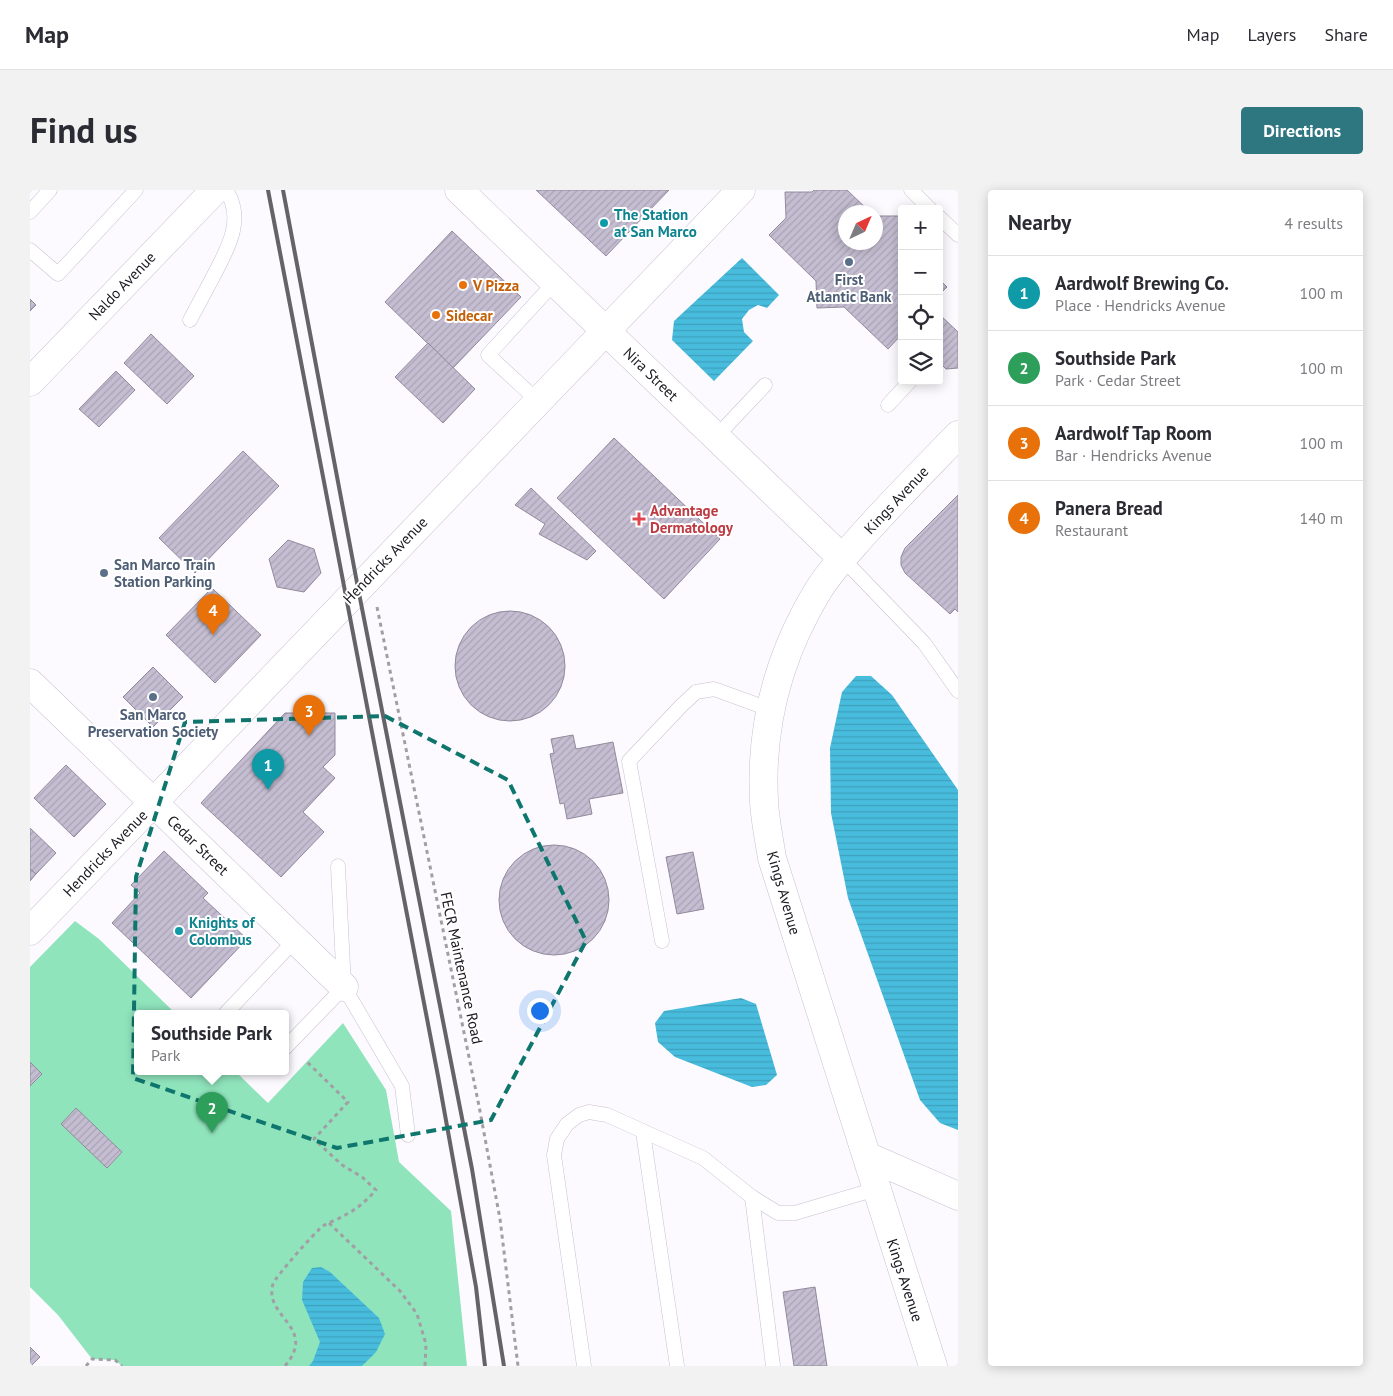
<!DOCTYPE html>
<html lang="en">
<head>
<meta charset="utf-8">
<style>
  :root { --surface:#fff; --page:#f2f2f3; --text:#2b2b33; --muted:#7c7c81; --line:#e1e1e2; --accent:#2f7780 }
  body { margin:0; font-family:"PT Sans",sans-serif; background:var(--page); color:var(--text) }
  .controls { position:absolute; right:15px; top:15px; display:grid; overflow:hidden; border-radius:5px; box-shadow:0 2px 12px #0003 }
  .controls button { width:45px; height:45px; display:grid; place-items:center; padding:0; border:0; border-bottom:1px solid var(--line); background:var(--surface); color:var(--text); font:25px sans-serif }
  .compass { position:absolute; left:808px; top:15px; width:45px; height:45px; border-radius:50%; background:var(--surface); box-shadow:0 2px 12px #0003; rotate:44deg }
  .you { position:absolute; left:509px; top:820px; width:18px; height:18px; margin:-12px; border:4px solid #fff; border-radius:50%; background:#1a73e8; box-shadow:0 0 0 8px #1a73e833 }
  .badge { display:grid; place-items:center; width:32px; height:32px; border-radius:50%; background:var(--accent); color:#fff; font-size:16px; font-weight:700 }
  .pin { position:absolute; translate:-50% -41px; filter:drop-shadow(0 1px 2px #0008) }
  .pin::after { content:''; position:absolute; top:26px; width:18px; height:15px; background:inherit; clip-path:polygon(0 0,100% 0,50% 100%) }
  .popup { position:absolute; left:104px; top:820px; width:155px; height:65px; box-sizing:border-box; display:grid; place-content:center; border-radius:5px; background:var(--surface); filter:drop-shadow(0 1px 4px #0005); font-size:16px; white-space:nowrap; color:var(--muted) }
  .popup b { font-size:19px; color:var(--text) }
  .popup::after { content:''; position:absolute; left:50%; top:100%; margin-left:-10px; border:10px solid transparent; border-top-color:var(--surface) }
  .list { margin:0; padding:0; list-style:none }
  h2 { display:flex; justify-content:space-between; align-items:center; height:65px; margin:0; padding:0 20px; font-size:21px }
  h2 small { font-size:16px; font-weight:400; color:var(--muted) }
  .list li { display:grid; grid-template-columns:32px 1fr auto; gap:15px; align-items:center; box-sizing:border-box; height:75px; padding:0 20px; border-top:1px solid var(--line) }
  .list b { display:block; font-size:19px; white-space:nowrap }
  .list p { margin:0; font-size:16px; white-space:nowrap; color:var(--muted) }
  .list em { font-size:16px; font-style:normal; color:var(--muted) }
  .icon { flex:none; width:28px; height:28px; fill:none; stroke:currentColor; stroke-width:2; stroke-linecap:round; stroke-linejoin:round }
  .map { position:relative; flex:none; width:928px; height:1176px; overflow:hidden; border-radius:5px }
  header { display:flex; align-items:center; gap:30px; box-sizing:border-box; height:70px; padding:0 25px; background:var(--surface); border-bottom:1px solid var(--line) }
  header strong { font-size:24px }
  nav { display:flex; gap:28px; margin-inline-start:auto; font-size:18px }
  .intro { display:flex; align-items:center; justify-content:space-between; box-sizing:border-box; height:120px; padding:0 30px }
  h1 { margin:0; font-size:35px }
  .button { padding:12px 22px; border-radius:5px; background:var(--accent); color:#fff; font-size:18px; font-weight:700 }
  main { display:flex; gap:30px; padding:0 30px }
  aside { flex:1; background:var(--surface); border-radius:5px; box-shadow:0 2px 12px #0003 }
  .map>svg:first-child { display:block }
  .green { fill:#8fe4bc }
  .water { fill:url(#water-rules) }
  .building { fill:url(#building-hatch); stroke:#918a9d }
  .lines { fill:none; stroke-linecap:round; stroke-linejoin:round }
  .service-casing { stroke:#c8c0d3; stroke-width:15 }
  .minor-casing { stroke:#c8c0d3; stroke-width:29 }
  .tertiary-casing { stroke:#c8c0d3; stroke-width:29 }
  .primary-casing { stroke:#c8c0d3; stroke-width:29 }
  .path { stroke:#a19fa4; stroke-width:3; stroke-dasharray:4 4; stroke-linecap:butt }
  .service { stroke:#fff; stroke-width:14 }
  .minor { stroke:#fff; stroke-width:28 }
  .tertiary { stroke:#fff; stroke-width:28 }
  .primary { stroke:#fff; stroke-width:28 }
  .rail { stroke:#656268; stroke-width:4 }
  .marked { fill:none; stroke:#0f766e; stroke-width:4; stroke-dasharray:10 6; stroke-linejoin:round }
  .culture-dot { fill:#0f9aa8; stroke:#fff; stroke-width:2 }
  .service-dot { fill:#5c6f8a; stroke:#fff; stroke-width:2 }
  .food-dot { fill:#e8710a; stroke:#fff; stroke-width:2 }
  .health-dot { fill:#e0444e; stroke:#fff; stroke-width:2 }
  .labels { text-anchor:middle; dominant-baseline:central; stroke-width:4; stroke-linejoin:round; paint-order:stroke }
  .culture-label { font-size:15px; font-weight:bold; fill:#0d838f; stroke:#fff; text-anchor:start }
  .service-label { font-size:15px; font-weight:bold; fill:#4e5e75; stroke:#fff }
  .food-label { font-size:15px; font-weight:bold; fill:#c56008; stroke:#fff; text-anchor:start }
  .street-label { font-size:15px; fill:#1b181f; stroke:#fff }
  .health-label { font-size:15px; font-weight:bold; fill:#be3a42; stroke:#fff; text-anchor:start }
</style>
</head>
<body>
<header>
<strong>Map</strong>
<nav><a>Map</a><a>Layers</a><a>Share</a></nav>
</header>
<div class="intro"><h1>Find us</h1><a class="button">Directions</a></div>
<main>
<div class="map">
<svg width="928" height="1176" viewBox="0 0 928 1176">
  <defs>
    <pattern id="water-rules" width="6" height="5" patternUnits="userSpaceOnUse" patternTransform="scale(1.25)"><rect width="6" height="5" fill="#48bcdd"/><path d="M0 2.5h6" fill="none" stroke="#3ea1bd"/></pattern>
    <pattern id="building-hatch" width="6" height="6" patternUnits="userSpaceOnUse" patternTransform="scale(1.25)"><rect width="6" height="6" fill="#c5bed2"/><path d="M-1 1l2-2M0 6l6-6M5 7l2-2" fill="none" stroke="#a9a3b4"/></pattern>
  </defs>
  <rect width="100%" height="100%" fill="#fcfafe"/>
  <polygon class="green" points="45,731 69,749 146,824 108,824 108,882 206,882 238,913 313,833 356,900 369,972 421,1021 437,1176 92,1176 85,1170 62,1169 28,1125 0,1097 0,777"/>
  <g class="water">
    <polygon points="712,68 749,105 737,118 728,115 719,120 712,129 714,142 723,151 684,191 642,150 644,131"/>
    <polygon points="826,486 841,486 862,505 928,600 928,940 910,933 890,910 818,708 801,623 800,558 812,502"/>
    <polygon points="711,808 726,814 747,885 736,895 722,897 645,867 628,852 625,833 634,821"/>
    <polygon points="291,1077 300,1082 349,1128 355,1144 346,1162 332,1176 279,1176 283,1171 290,1152 272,1110 273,1092 282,1078"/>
  </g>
  <g class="building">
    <polygon points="506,0 639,0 576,66"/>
    <polygon points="784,0 817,0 840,22 816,22 816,52 846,52 846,26 872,26 872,144 858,159 814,117 787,118 786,91 739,45 756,28 755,2 782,2"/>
    <polygon points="422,41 491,107 423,178 355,112"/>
    <polygon points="909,89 917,97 909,105"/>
    <polygon points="0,109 6,115 0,121"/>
    <polygon points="909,124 928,142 928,178 916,179 909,172"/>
    <polygon points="121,144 164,186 137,214 94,173"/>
    <polygon points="398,153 445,199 413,233 365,187"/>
    <polygon points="86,181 105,200 69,237 49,219"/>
    <polygon points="584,248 690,349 634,409 527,308"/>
    <polygon points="213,261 249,296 165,383 129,348"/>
    <polygon points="501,298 566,361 557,370 509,344 515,334 485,315"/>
    <polygon points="928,305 928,422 925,419 920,424 875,383 871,375 871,367 875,358"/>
    <polygon points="258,350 284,359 291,383 274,402 247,397 239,369"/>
    <polygon points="182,398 231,445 185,493 136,445"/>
    <circle cx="480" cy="476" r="55"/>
    <polygon points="123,477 153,507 123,537 93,507"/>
    <polygon points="255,523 305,523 305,565 293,577 305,588 273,622 294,642 251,687 171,613"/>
    <polygon points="543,545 546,559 583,552 593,603 559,609 562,624 537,629 534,613 530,614 520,564 524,563 521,549"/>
    <polygon points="36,575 76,614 44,647 4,608"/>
    <polygon points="0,638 26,663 6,684 0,679"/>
    <circle cx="524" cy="710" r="55"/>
    <polygon points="134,661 178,703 173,708 217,749 161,808 82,733 110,703 101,695"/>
    <polygon points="663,662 674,719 647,724 636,667"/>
    <polygon points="0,679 6,684 0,691"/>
    <polygon points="0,872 12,884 0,896"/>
    <polygon points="46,918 92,962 77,978 31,934"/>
    <polygon points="785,1097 797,1176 764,1176 753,1102"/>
    <polygon points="0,1157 10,1167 1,1176 0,1176"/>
  </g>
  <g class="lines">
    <g class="service-casing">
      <g id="service">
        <polyline points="881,0 900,19"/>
        <polyline points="0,22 20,0"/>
        <polyline points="909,27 928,45"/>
        <polyline points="0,60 28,84 106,0"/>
        <path d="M160,130C168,115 176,100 184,85C198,58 215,29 196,0"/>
        <polyline points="508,211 458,165 525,92"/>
        <polyline points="858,215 880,191"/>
        <polyline points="686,247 735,195"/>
        <polyline points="812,368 894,453 928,501"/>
        <polyline points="308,676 314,797 372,896 378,945"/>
        <polyline points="632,751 599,571 651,516 666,502 684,499 739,519"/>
        <polyline points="195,824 265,750"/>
        <polyline points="256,857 314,797"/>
        <polyline points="613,942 647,1176"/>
        <polyline points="722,1007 743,1176"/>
        <polyline points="554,1176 524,965 527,949 537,934 549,925 559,922 577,925 673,968 722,1007 748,1023 765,1023 846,999"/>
      </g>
    </g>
    <g class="minor-casing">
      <g id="minor">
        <polyline points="0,192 185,0"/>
        <polyline points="0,493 314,797"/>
        <polyline points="837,966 928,1006"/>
      </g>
    </g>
    <g class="tertiary-casing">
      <polyline id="tertiary" points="429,0 812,368"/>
    </g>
    <g class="primary-casing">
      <g id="primary">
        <polyline points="0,741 711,0"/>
        <path d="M903,1176L742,668C739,649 735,630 734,611C730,535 749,464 789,399C801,380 817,363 832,346C863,311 896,278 928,245"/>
      </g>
    </g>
    <g class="path">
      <polyline points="347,417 449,916 470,1029 488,1176"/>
      <polyline points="299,1033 370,1101 387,1124 396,1154 395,1176"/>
      <polyline points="56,1176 62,1169 85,1170 92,1176"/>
      <path d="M255,1176C288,1137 233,1127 243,1094C246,1086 285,1042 293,1036C299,1032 307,1030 313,1026C326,1020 336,1011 346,1000L332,987L312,975L284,949L318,912L275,870"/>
    </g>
    <use href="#service" class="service"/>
    <use href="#minor" class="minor"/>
    <use href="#tertiary" class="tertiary"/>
    <use href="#primary" class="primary"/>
    <g class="rail">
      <polyline points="238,0 408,886 446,1097 455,1176"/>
      <polyline points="253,0 328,398 442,979 474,1176"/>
    </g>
  </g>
  <path class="marked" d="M355,526L478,590L556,751L461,930L307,958L103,888L106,687L155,532Z"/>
  <g class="culture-dot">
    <circle cx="574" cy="33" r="5"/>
    <circle cx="149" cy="741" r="5"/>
  </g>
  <g class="service-dot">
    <circle cx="819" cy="72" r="5"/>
    <circle cx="74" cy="383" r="5"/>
    <circle cx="123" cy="507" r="5"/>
  </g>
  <g class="food-dot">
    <circle cx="433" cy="95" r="5"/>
    <circle cx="406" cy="125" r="5"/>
  </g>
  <path class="health-dot" d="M606.5 321.5h5v5h5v5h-5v5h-5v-5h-5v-5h5z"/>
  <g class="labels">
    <g class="culture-label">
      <text x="584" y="24">The Station<tspan x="584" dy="17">at San Marco</tspan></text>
      <text x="159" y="732">Knights of<tspan x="159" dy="17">Colombus</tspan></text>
    </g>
    <g class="service-label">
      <text x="819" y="89">First<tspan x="819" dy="17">Atlantic Bank</tspan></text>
      <text x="84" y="374" text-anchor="start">San Marco Train<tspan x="84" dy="17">Station Parking</tspan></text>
      <text x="123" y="524">San Marco<tspan x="123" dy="17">Preservation Society</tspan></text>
    </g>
    <g class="food-label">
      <text x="443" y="95">V Pizza</text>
      <text x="416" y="125">Sidecar</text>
    </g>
    <g class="street-label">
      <text transform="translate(92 96) rotate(-46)">Naldo Avenue</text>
      <text transform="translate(621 184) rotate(44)">Nira Street</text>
      <text transform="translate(866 310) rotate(-47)">Kings Avenue</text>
      <text transform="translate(355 370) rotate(-46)">Hendricks Avenue</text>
      <text transform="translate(168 655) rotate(44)">Cedar Street</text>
      <text transform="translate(75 663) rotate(-46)">Hendricks Avenue</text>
      <text transform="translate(754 703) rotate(74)">Kings Avenue</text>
      <text transform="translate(432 778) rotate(78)">FECR Maintenance Road</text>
      <text transform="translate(875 1090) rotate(72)">Kings Avenue</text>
    </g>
    <g class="health-label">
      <text x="620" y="320">Advantage<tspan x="620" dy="17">Dermatology</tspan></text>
    </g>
  </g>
</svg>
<div class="controls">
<button>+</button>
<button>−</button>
<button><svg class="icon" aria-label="locate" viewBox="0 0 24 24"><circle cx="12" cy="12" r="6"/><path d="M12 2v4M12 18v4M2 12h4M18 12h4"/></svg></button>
<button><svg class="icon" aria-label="layers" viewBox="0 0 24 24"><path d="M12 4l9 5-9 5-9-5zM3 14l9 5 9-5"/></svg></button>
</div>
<svg class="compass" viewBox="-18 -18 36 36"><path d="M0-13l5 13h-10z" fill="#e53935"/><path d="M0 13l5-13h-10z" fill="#7c7c81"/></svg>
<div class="you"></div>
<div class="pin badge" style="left:238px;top:600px;background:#0f9aa8">1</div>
<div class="pin badge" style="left:182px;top:943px;background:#2e9e5b">2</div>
<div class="popup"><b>Southside Park</b>Park</div>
<div class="pin badge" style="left:279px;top:546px;background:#e8710a">3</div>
<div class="pin badge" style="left:183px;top:445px;background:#e8710a">4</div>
</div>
<aside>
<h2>Nearby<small>4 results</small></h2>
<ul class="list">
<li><span class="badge" style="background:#0f9aa8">1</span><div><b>Aardwolf Brewing Co.</b><p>Place · Hendricks Avenue</p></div><em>100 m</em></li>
<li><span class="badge" style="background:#2e9e5b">2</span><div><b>Southside Park</b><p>Park · Cedar Street</p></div><em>100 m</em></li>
<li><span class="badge" style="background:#e8710a">3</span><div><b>Aardwolf Tap Room</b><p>Bar · Hendricks Avenue</p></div><em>100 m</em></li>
<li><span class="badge" style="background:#e8710a">4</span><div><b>Panera Bread</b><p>Restaurant</p></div><em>140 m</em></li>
</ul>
</aside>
</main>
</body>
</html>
